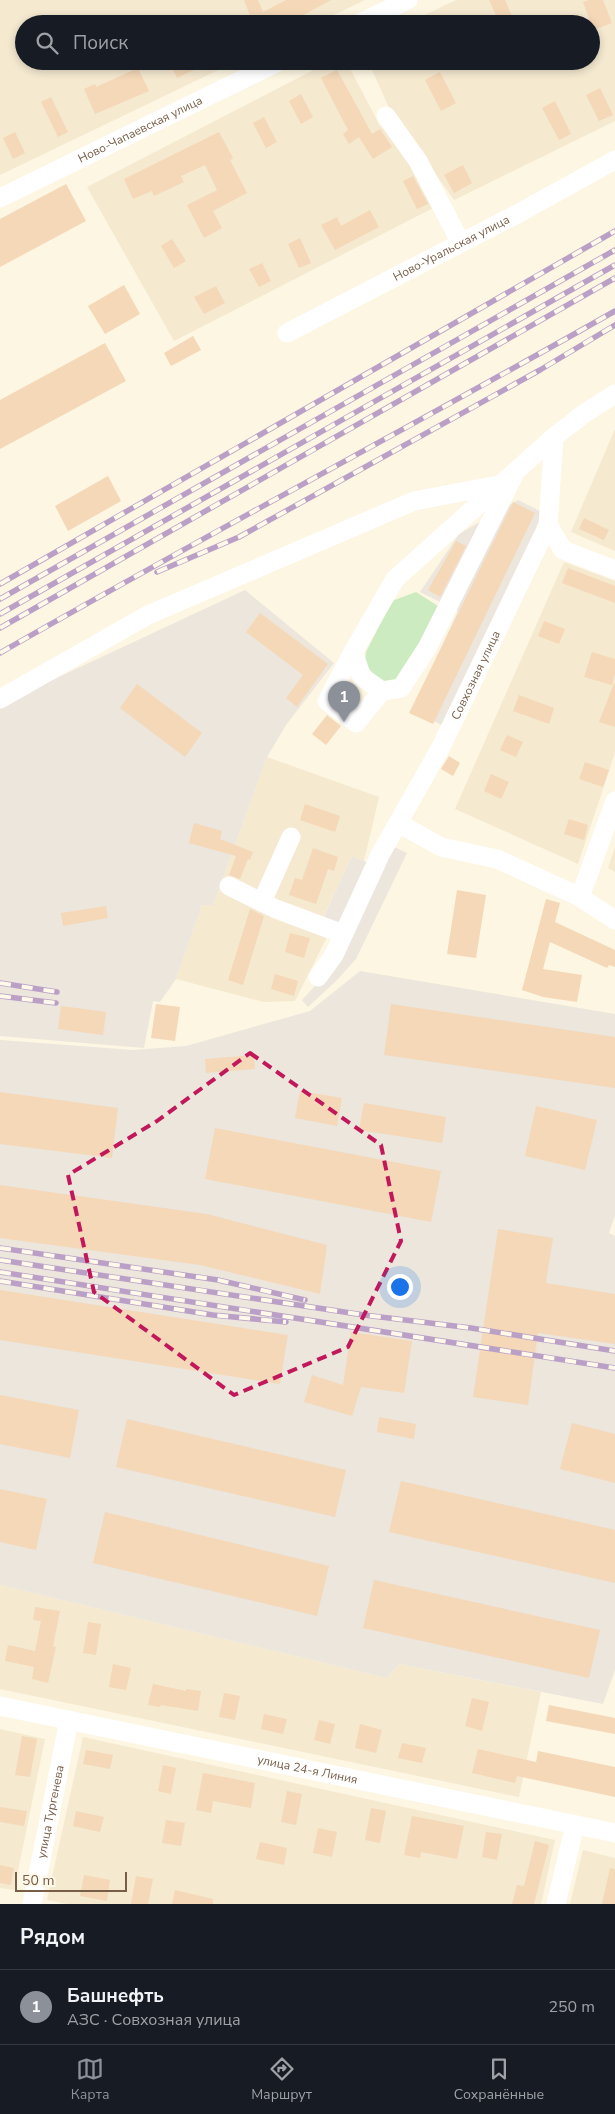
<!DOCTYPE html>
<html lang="ru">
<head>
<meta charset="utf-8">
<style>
  :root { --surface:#171b24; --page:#242831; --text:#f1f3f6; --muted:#9ea1a6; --line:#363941; --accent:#8c9099 }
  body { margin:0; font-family:"Nunito Sans",sans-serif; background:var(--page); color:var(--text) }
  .scale { position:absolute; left:15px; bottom:12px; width:112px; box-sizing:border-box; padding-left:5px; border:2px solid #765e47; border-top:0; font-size:14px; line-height:18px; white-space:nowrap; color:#765e47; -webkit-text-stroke:4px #fff9e9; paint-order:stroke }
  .you { position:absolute; left:399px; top:1286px; width:18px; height:18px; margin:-12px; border:4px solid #fff; border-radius:50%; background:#1a73e8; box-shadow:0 0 0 8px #1a73e833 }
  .badge { display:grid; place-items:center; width:32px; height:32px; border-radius:50%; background:var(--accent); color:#fff; font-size:16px; font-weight:700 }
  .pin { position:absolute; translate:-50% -41px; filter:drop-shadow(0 1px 2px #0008) }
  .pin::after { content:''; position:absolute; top:26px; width:18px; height:15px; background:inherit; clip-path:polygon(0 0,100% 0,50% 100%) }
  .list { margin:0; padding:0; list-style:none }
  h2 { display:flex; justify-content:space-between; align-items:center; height:65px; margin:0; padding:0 20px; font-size:21px }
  h2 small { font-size:16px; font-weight:400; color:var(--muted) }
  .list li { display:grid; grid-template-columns:32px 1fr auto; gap:15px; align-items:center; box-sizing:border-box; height:75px; padding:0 20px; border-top:1px solid var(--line) }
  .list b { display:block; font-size:19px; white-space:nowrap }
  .list p { margin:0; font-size:16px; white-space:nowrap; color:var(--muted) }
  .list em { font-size:16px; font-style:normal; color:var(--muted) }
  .icon { flex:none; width:28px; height:28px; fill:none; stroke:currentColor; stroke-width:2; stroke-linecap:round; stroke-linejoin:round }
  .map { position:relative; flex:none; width:615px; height:1904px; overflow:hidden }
  .search { position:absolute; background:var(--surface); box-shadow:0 2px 8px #0003; left:15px; right:15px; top:15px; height:55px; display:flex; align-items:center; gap:12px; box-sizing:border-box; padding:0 18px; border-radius:28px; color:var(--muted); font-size:19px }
  .sheet { height:140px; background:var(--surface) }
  nav { display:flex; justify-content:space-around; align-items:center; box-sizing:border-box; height:70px; border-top:1px solid var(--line); background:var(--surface); font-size:14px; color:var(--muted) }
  nav a { display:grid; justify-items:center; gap:2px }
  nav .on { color:var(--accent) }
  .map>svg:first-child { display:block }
  .residential { fill:#f5e9d0 }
  .industrial { fill:#ece6dd }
  .green { fill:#ccebc0 }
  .building { fill:#f4d8b8 }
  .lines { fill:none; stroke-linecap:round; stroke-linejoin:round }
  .minor { stroke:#fff; stroke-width:19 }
  .rail-casing { stroke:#baa0c7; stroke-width:5.5 }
  .rail { stroke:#fff9e9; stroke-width:4; stroke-dasharray:11; stroke-linecap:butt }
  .marked { fill:none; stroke:#c2185b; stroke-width:4; stroke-dasharray:10 6; stroke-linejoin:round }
  .labels { text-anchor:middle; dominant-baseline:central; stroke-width:4.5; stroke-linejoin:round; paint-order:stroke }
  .street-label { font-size:12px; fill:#765e47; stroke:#fff9e9 }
</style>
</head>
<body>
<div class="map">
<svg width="615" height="1904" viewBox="0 0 615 1904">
  <rect width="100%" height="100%" fill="#fdf6e2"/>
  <g class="residential">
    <polygon points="0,0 365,0 315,24 24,24 24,61 237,61 0,175"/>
    <polygon points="456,0 615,0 615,121 454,200 390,110 368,61 591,61 591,24 406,24"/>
    <polygon points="331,61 346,61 379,124 404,151 437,206 174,341 87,187"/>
    <polygon points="615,429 615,551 571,532"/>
    <polygon points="564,562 615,581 615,753 578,864 455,809"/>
    <polygon points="267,757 379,797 364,861 352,856 322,919 333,925 295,1001 264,1002 176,979 202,905 213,905"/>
    <polygon points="615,847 615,872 608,868"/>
    <polygon points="0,1585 387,1678 399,1664 541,1692 519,1797 0,1689"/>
    <polygon points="0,1729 45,1739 14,1890 0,1888"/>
    <polygon points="83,1737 555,1840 541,1904 67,1904 47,1900"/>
    <polygon points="583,1850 615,1858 615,1904 570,1904"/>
  </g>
  <g class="industrial">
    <polygon points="518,500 546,514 444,726 412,711 458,611 420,592 459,534"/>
    <polygon points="245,590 334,663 286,725 267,757 213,905 202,905 176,979 160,1002 153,1001 144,1048 0,1036 0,709 33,689"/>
    <polygon points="392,846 407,853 356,959 337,980 308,1007 302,1000 328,972 352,933 322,920 352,856 381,868"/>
    <polygon points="360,971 615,1014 615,1215 609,1233 615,1236 615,1670 603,1704 399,1664 387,1678 0,1585 0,1040 133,1050 186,1046 310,1011"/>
  </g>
  <polygon class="green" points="416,592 441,608 405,671 392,682 380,682 365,664 366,652 392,601"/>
  <g class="building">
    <polygon points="244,0 258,0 263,12 286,0 331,0 287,24 241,24 251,18"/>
    <polygon points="489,0 505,0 512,16 499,22"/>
    <polygon points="589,0 603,0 612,23 593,30 583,2"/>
    <polygon points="169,61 191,61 194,70 177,78"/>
    <polygon points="138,68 149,91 95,114 84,89 95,84 96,87"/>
    <polygon points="337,70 372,134 380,129 392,147 373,159 359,137 349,144 343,134 348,130 321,78"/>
    <polygon points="440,72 456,103 441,111 425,80"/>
    <polygon points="600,88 613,115 599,121 586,95"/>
    <polygon points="301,94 313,117 301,124 289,101"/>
    <polygon points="51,97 68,132 58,137 41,102"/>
    <polygon points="555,101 571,134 559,140 542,108"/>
    <polygon points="264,117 277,142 266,148 253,123"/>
    <polygon points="15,132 25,153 13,159 3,138"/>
    <polygon points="219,132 233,158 230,160 247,193 213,211 222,228 204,238 187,205 217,190 205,165 181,176 184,182 154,196 152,191 133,199 124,179"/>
    <polygon points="463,165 472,183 454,193 444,175"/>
    <polygon points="413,176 428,204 417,209 403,181"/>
    <polygon points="66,184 86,221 0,267 0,219"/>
    <polygon points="370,210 379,227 335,250 321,225 337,217 341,226"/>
    <polygon points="300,238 311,263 299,268 288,244"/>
    <polygon points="172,239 186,261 174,268 161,246"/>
    <polygon points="262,263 271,281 259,287 249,269"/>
    <polygon points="124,285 140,314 105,334 88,306"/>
    <polygon points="216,286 225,303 204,314 194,297"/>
    <polygon points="193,336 201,350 171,366 164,353"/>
    <polygon points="105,343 126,381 0,449 0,400"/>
    <polygon points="108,476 121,501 68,531 55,506"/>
    <polygon points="513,502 535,513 433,724 409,713"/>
    <polygon points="584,518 609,530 604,540 579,529"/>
    <polygon points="456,541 466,546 440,597 428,590"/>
    <polygon points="568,568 615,586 615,603 562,583"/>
    <polygon points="260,613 328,664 297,707 286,698 303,675 246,632"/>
    <polygon points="544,621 565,629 559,644 538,636"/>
    <polygon points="592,652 615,659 615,674 612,685 584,677"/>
    <polygon points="614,683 615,683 615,727 599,722"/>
    <polygon points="137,684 202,733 185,757 120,708"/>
    <polygon points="347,689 360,700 354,707 341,698"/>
    <polygon points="519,695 554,708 549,724 513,711"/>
    <polygon points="327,715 341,726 326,745 312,734"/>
    <polygon points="507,735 523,742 516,757 500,750"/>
    <polygon points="449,756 460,763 453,776 441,769"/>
    <polygon points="585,762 609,770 603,787 579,779"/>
    <polygon points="491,774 509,782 501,799 484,791"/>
    <polygon points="305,804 340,816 335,832 300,820"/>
    <polygon points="569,819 588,825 584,840 564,834"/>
    <polygon points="194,823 222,831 220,839 253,852 250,860 248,859 240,879 229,875 236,856 189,843"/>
    <polygon points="313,848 338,857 334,871 328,869 316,904 289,895 295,878 302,880"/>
    <polygon points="457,890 486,895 476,958 447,954"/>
    <polygon points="546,899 560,903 555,922 615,950 615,967 609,965 607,968 550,942 543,969 582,975 577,1002 543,997 522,990"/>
    <polygon points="106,906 108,918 63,926 61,913"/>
    <polygon points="250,909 264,916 243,985 228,980"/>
    <polygon points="290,933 310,938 304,958 285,952"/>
    <polygon points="275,974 298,981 294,996 271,989"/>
    <polygon points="156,1004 180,1007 175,1041 151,1038"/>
    <polygon points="391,1004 615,1037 615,1088 384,1055"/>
    <polygon points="61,1006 106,1012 103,1035 58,1029"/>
    <polygon points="254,1055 255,1069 206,1073 205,1059"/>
    <polygon points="300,1091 342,1098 337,1126 295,1118"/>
    <polygon points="0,1092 118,1108 112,1158 0,1144"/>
    <polygon points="364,1103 446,1117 442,1143 359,1130"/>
    <polygon points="536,1106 597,1120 585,1170 525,1156"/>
    <polygon points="215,1128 441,1171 431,1222 205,1179"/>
    <polygon points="0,1185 207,1214 327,1245 320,1294 200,1265 0,1238"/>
    <polygon points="498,1229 553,1238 546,1283 615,1294 615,1344 538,1333 528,1405 473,1397"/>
    <polygon points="0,1290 288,1335 280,1384 0,1340"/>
    <polygon points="351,1332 412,1341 404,1393 361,1387 352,1416 304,1402 312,1375 343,1385"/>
    <polygon points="0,1395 79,1410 70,1458 0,1444"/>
    <polygon points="379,1417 416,1424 414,1439 377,1432"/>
    <polygon points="127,1419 346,1470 335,1517 116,1467"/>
    <polygon points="572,1423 615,1434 615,1483 560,1469"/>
    <polygon points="401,1481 615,1530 615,1583 389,1532"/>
    <polygon points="0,1489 47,1499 36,1550 0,1542"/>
    <polygon points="105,1512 329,1566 317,1616 93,1563"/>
    <polygon points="374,1580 600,1630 589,1678 363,1628"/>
    <polygon points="35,1607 60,1611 53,1646 56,1647 48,1683 32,1679 34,1667 5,1661 8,1645 35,1651 41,1621 33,1620"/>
    <polygon points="88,1622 101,1624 96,1655 83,1653"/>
    <polygon points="113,1664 131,1668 126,1690 109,1687"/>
    <polygon points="153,1684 186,1691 186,1689 201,1691 198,1711 161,1705 160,1707 148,1705"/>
    <polygon points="224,1693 240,1696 235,1720 219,1717"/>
    <polygon points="472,1698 489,1702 482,1731 465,1726"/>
    <polygon points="549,1705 615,1718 615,1734 546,1721"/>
    <polygon points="264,1714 287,1719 283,1734 261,1729"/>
    <polygon points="319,1720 335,1724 330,1744 314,1740"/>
    <polygon points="360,1724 382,1730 376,1753 355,1748"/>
    <polygon points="22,1736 37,1739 30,1777 15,1775"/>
    <polygon points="402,1743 426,1748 422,1763 398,1758"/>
    <polygon points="478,1749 536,1762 538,1751 615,1767 615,1797 517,1776 515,1783 472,1773"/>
    <polygon points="86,1750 113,1755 110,1769 83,1764"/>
    <polygon points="163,1765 176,1768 171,1794 158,1791"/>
    <polygon points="203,1773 255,1783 251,1808 213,1801 211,1813 196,1810"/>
    <polygon points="287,1791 302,1794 296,1825 281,1822"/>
    <polygon points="0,1807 27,1811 24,1826 0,1822"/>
    <polygon points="371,1808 386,1811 380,1843 365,1840"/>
    <polygon points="76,1811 104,1817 100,1832 73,1826"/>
    <polygon points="412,1816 464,1826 457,1859 421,1852 420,1858 404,1855"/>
    <polygon points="166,1820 185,1823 181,1846 162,1843"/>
    <polygon points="318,1828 337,1832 332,1857 313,1853"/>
    <polygon points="486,1832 502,1834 497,1860 482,1857"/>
    <polygon points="535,1841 549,1845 534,1904 512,1904 517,1885 524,1886"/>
    <polygon points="260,1842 287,1848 284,1865 256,1859"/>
    <polygon points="0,1865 14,1868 11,1885 0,1883"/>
    <polygon points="610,1868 615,1869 615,1904 602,1904"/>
    <polygon points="84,1875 110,1880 107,1901 80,1896"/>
    <polygon points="136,1876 153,1879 148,1904 131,1904"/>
    <polygon points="175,1890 213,1899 213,1904 172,1904"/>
  </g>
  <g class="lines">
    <g class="minor">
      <polyline points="358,24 408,0"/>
      <polyline points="386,116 418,161 461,243"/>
      <path id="s1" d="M0,198L280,61"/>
      <path id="s2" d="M287,333L519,213L615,160"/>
      <polyline points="554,437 548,525 563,550 615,570"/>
      <polyline points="514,475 427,648 401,688 382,691 362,677 353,652 395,579 554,437 585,413 615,394"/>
      <polyline points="353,652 327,701 356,723 382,691"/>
      <polyline points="0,699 148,615 414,501 503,484"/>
      <polyline points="398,823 441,847 497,859 580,897 615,920"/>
      <polyline points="229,886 276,909 343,934"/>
      <polyline points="580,897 615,801"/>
      <polyline points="262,902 291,837"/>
      <path id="s3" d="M318,977L334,955L381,853L441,747L548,525"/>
      <path id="s4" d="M0,1706L615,1833"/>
      <path id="s5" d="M32,1904L69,1720"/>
      <polyline points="556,1904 575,1825"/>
    </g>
    <g class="rail-casing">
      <g id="rail">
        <polyline points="157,572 239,537 540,370 615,325"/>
        <polyline points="0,584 615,231"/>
        <polyline points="0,599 615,250"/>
        <polyline points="0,614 615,265"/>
        <polyline points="0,628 615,278"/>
        <path d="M0,653C204,536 411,427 615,311"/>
        <polyline points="0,983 57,992"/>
        <polyline points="0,996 56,1003"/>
        <polyline points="0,1248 218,1280 305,1300"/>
        <polyline points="0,1260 364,1315 471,1328 615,1351"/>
        <polyline points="0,1272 615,1368"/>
        <polyline points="0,1281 213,1315 286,1322"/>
      </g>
    </g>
    <use href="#rail" class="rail"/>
  </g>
  <path class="marked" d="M250,1053L381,1145L401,1241L348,1347L234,1395L94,1292L68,1175L157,1121Z"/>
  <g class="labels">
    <g class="street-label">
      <text stroke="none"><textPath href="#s1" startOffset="156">Ново-Чапаевская улица</textPath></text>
      <text stroke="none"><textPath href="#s2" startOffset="185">Ново-Уральская улица</textPath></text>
      <text stroke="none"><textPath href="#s3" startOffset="341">Совхозная улица</textPath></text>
      <text stroke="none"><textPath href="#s4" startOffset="314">улица 24-я Линия</textPath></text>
      <text stroke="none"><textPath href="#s5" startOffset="94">улица Тургенева</textPath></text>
    </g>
  </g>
</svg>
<div class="scale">50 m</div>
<div class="you"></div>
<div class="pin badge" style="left:344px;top:722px">1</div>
<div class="search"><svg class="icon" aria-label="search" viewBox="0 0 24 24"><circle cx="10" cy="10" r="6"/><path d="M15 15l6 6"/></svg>Поиск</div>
</div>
<section class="sheet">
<h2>Рядом<small></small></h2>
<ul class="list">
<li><span class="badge">1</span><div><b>Башнефть</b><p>АЗС · Совхозная улица</p></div><em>250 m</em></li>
</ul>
</section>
<nav>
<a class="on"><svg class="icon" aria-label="map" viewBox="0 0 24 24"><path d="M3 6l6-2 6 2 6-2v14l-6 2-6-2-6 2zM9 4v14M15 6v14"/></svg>Карта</a>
<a><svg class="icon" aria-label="directions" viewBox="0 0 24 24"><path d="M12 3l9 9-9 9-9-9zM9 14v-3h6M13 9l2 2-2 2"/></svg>Маршрут</a>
<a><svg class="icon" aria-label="saved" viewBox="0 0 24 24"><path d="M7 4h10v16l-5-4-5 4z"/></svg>Сохранённые</a>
</nav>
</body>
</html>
